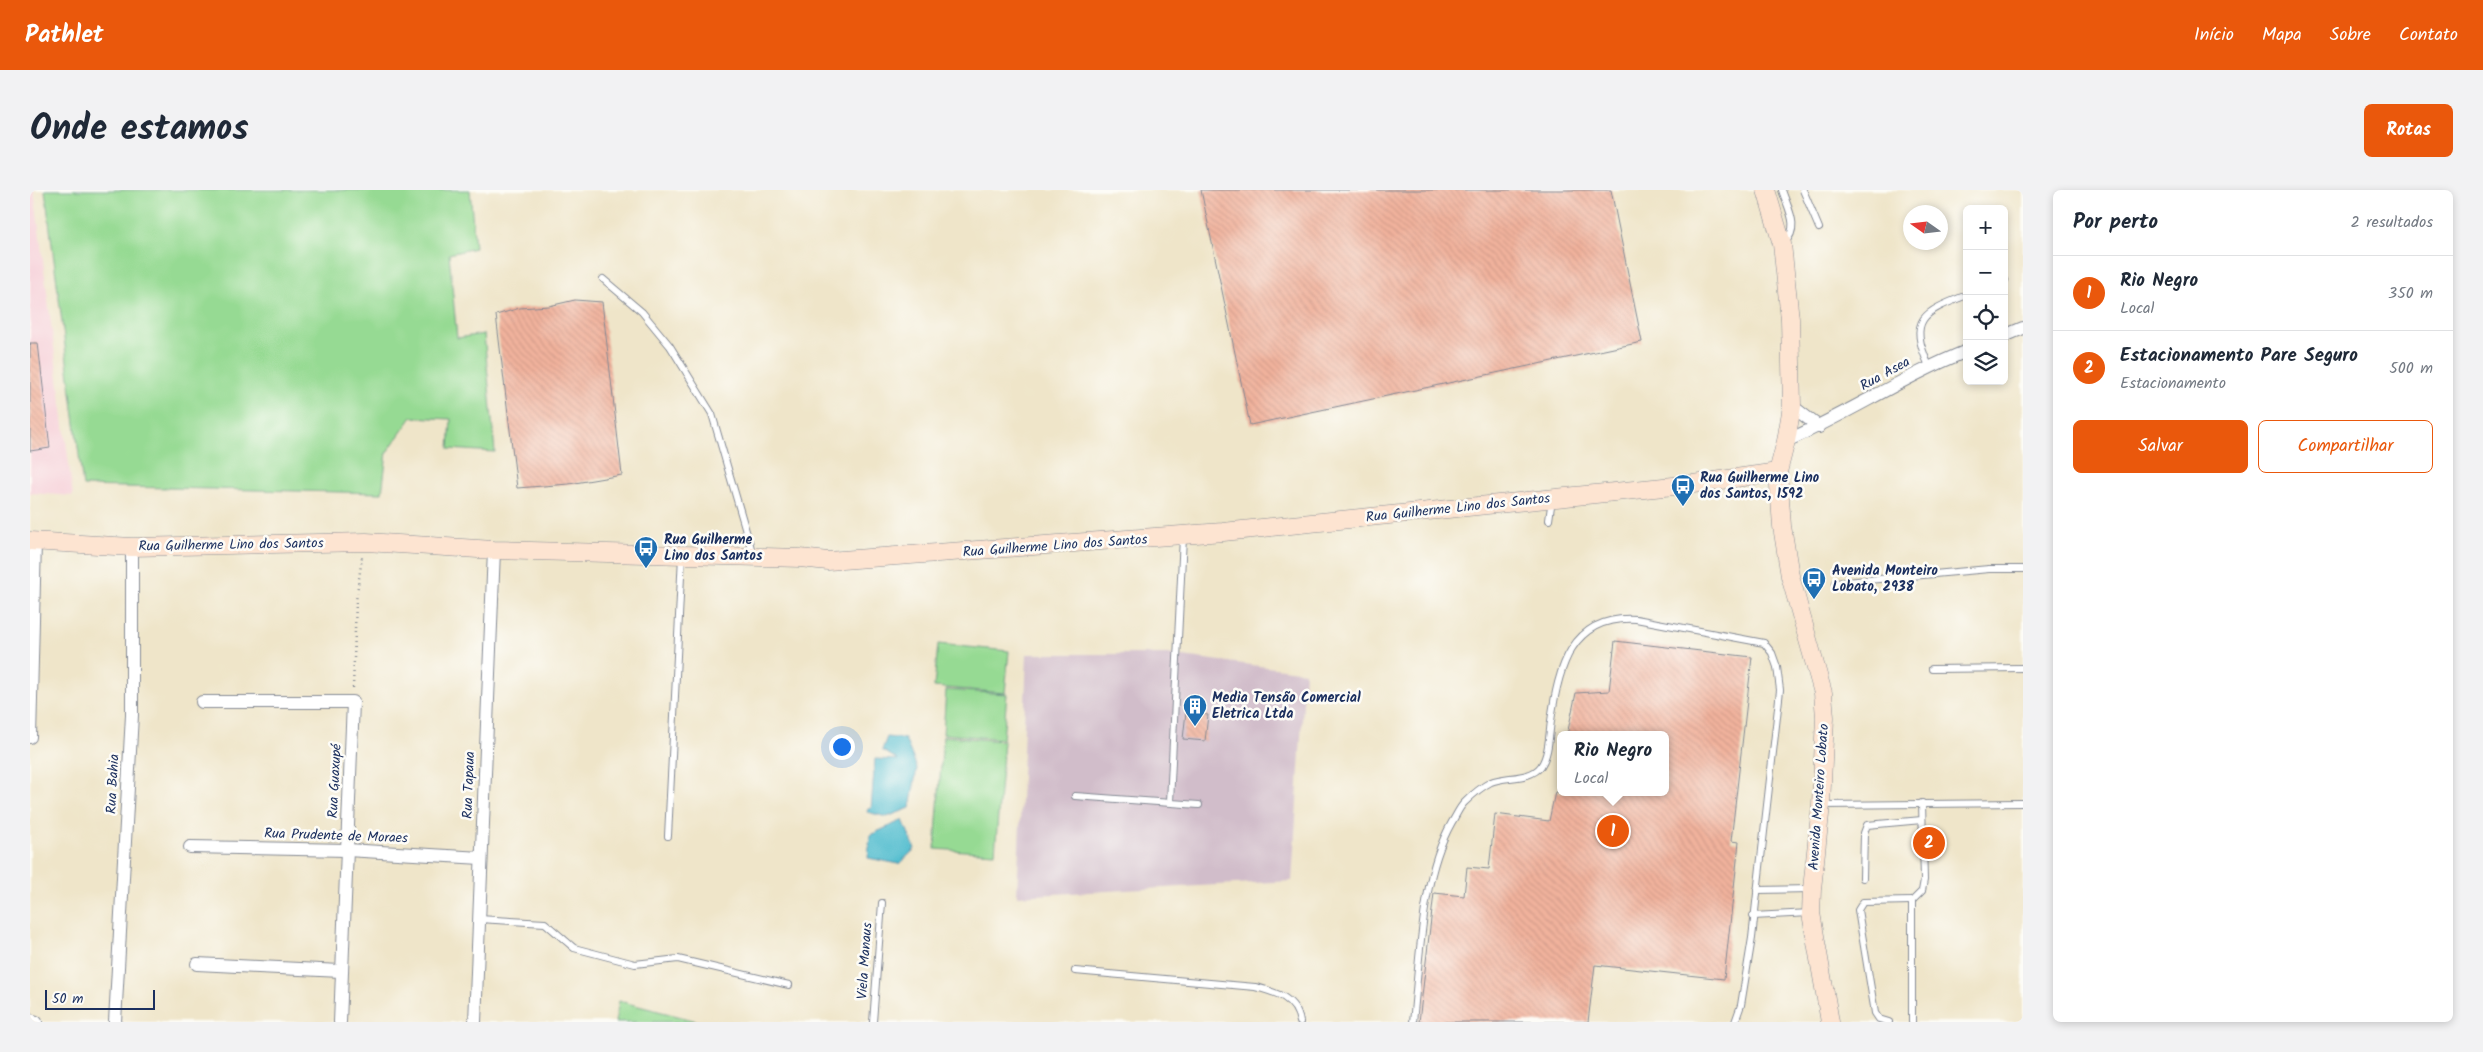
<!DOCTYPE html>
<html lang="pt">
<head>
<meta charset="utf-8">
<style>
  :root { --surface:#fff; --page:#f2f2f3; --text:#1f2937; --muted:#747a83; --line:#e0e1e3; --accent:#ea580c }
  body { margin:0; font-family:Kalam,sans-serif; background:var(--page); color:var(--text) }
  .controls { position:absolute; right:15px; top:15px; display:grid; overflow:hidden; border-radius:8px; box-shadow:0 2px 8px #0003 }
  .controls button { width:45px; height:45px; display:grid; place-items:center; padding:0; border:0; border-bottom:1px solid var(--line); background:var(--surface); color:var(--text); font:25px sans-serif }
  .compass { position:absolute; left:1873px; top:15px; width:45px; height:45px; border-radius:50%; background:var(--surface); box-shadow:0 2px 8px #0003; rotate:284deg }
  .scale { position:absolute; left:15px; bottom:12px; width:110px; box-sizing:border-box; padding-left:5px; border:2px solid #1b2f5e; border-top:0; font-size:14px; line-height:18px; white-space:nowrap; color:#1b2f5e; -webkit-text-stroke:4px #fdfcf7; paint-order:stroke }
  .you { position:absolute; left:811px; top:556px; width:18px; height:18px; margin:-12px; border:4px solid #fff; border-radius:50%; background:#1a73e8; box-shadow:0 0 0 8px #1a73e833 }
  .badge { display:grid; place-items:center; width:32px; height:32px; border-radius:50%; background:var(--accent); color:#fff; font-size:16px; font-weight:700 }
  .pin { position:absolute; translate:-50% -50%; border:2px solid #fff; box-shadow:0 1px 5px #0006 }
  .popup { position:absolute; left:1527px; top:541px; width:112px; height:65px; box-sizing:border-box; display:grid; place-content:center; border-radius:8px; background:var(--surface); filter:drop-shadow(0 1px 4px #0005); font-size:16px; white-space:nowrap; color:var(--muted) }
  .popup b { font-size:19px; color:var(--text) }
  .popup::after { content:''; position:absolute; left:50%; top:100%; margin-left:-10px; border:10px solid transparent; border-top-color:var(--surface) }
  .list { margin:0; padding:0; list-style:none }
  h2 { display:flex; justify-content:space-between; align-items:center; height:65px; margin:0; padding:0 20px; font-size:21px }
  h2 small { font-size:16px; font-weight:400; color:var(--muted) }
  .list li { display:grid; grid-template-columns:32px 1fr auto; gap:15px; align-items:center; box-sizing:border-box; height:75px; padding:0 20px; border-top:1px solid var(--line) }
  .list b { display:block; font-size:19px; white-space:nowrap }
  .list p { margin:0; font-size:16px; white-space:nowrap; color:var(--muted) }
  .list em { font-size:16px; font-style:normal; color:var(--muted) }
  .actions { display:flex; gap:10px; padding:15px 20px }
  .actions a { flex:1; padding:11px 0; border:1px solid var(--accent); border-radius:8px; text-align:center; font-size:18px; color:var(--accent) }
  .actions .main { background:var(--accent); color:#fff }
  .icon { flex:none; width:28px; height:28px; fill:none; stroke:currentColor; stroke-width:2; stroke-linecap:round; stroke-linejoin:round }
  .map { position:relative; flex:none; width:1993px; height:832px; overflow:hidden; border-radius:8px }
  header { display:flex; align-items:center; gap:30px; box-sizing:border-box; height:70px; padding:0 25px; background:var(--accent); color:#fff }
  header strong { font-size:24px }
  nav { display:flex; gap:28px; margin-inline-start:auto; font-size:18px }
  .intro { display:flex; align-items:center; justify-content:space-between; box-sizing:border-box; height:120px; padding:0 30px }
  h1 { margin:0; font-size:35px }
  .button { padding:12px 22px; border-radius:8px; background:var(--accent); color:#fff; font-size:18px; font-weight:700 }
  main { display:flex; gap:30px; padding:0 30px }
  aside { flex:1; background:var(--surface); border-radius:8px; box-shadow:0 2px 8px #0003 }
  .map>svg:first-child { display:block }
  .built { fill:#f6cfd8 }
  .industrial { fill:#d1bdca }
  .green { fill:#96da93; stroke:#588478 }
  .water { fill:#52bdcf; stroke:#367696 }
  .building { fill:url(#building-back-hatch) }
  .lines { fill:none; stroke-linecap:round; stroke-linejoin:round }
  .lane-casing { stroke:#858a94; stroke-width:8 }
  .street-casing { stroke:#858a94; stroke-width:14 }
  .secondary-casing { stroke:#858a94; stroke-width:19 }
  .path { stroke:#858a94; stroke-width:2.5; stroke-dasharray:1 4; stroke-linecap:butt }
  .lane { stroke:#fff; stroke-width:6 }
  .street { stroke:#fff; stroke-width:12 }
  .secondary { stroke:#fde4d1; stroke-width:18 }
  .labels { text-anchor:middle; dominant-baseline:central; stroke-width:5; stroke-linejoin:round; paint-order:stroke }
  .street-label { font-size:14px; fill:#1b2f5e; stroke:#fdfcf7 }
  .poi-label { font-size:14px; font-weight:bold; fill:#1b2f5e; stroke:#fdfcf7; text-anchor:start }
</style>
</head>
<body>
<header>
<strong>Pathlet</strong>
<nav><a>Início</a><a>Mapa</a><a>Sobre</a><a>Contato</a></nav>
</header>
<div class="intro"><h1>Onde estamos</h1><a class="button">Rotas</a></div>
<main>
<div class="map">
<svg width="1993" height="832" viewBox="0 0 1993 832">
  <defs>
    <pattern id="building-back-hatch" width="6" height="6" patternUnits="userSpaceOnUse" patternTransform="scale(1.25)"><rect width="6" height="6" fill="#f1b29c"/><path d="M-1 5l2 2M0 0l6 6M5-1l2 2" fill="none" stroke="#ce9989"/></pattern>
  </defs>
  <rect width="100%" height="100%" fill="#fdfcf7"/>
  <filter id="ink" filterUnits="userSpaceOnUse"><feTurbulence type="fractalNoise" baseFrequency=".02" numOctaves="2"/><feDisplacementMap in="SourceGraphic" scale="10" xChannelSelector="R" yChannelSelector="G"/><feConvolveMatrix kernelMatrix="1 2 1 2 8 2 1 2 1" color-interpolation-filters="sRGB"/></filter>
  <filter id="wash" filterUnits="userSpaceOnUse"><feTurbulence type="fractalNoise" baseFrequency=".0096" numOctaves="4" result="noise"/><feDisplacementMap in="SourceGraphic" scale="20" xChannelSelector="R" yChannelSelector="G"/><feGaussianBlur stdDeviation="1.12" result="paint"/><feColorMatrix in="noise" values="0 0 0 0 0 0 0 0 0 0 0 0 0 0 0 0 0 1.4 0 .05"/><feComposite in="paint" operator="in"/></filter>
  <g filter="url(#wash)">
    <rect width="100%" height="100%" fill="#efe5c9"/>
    <polygon class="built" points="0,0 4,0 43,306 0,303"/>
    <polygon class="industrial" points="997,464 1137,464 1275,482 1262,691 987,706"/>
    <g class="green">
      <polygon points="15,0 440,0 445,58 419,64 427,148 454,144 465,262 419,259 421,229 382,227 357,262 352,303 53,296"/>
      <polygon points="908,454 979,461 975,503 904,497"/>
      <polygon points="916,500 977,504 973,549 913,544"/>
      <polygon points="913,546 974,551 965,663 905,659"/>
      <polygon points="589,811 671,832 585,832"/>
    </g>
    <g class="water">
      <polygon points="857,547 875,549 887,578 880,618 857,627 837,622 838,618 841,619 845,569 868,570 852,560"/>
      <polygon points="873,630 885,659 869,674 838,668 840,645"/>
    </g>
    <g id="blocks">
      <g class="building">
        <polygon points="1171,0 1581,0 1612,152 1220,235"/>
        <polygon points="545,110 572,112 592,285 539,294 487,298 466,125 490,118 519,116"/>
        <polygon points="0,153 8,153 20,258 0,261"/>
        <polygon points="1585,451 1722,467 1701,651 1709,652 1694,789 1565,775 1558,832 1389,832 1404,703 1434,706 1437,677 1459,679 1465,624 1519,631 1525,602 1636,602 1636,545 1537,545 1546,503 1579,501"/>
        <polygon points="1156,522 1178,525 1175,551 1153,549"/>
      </g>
    </g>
  </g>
  <g filter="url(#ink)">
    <use href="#blocks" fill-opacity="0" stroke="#858a94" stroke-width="1"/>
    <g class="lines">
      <g class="lane-casing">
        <g id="lane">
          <path d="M1752,0C1758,19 1771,38 1754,53"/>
          <polyline points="1773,0 1789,38"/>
          <polyline points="573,89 612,122 640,156 682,224 723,365"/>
          <polyline points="1974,91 1975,90"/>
          <path d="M1899,176C1877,128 1894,122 1937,105"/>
          <polyline points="1519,330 1522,309"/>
          <polyline points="1805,393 1959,379 1993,379"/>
          <polyline points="1902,479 1993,478"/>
          <polyline points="1045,606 1169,615"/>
          <polyline points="1140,612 1153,347"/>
          <polyline points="1792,615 1993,613"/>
          <polyline points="638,646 652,366"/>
          <polyline points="1833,688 1834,643 1837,635 1892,630"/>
          <polyline points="1727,700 1780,699"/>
          <polyline points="1723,726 1780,723"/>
          <polyline points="449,729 515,733 544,758 605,774 648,769 759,795"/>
          <path d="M1045,781L1225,797C1246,802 1266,808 1270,832"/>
          <polyline points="843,832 852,713"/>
          <path d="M1383,832C1390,769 1391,686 1422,632C1426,626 1429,618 1434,613C1441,606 1453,596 1461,592C1476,586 1501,590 1511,576C1519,564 1519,545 1521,531C1528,478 1541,425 1606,429L1734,453L1742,463L1747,477L1750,500L1722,748L1711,815L1705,832"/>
          <polyline points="1859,832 1849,829 1845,823 1828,720 1833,712 1882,711"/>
          <polyline points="1882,832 1882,711 1892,701 1894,690 1892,613"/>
        </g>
      </g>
      <g class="street-casing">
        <g id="street">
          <polyline points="1974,146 1993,138"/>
          <polyline points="1762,216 1789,237"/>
          <path d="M1756,251C1818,224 1874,186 1937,161"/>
          <polyline points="172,512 323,512 310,832"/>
          <polyline points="0,547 5,352"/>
          <polyline points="160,657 317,660 451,668"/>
          <polyline points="167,774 311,781"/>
          <polyline points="0,830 6,832"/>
          <polyline points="85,832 102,525 102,357"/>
          <polyline points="445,832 464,360"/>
        </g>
      </g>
      <g class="secondary-casing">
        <g id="secondary">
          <polyline points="1736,0 1752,54 1760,129 1762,216 1756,251 1748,282 1752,336 1760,386 1793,503 1795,527 1791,615 1782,699 1781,723 1800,832"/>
          <polyline points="0,351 102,357 336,352 464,360 770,368 798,371 1193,342 1663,294 1748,282"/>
        </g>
      </g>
      <g class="path">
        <polyline points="0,154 5,153"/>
        <polyline points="323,498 326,411 332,367"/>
      </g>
      <use href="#lane" class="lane"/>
      <use href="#street" class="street"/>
      <use href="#secondary" class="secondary"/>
    </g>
  </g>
  <defs>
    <g id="bus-pin" transform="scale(1.25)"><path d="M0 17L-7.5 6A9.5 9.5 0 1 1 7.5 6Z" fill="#1f6fb2" stroke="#fdfcf7"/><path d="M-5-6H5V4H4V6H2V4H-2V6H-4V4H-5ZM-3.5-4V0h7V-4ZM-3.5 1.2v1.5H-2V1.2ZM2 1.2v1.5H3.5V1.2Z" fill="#fff"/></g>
    <g id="building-pin" transform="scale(1.25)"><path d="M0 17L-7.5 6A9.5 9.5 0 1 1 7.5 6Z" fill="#1f6fb2" stroke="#fdfcf7"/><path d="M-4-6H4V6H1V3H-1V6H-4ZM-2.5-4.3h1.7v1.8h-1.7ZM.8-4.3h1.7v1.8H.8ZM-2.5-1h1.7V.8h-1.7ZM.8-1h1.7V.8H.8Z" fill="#fff"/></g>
  </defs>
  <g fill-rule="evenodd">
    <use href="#bus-pin" x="1653" y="296"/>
    <use href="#bus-pin" x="616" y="358"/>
    <use href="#bus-pin" x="1784" y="389"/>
    <use href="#building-pin" x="1165" y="516"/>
  </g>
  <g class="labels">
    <g class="street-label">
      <text transform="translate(1855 184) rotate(-29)">Rua Asea</text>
      <text transform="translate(1428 318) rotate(-6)">Rua Guilherme Lino dos Santos</text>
      <text transform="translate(201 355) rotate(-1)">Rua Guilherme Lino dos Santos</text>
      <text transform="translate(1025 356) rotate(-4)">Rua Guilherme Lino dos Santos</text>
      <text transform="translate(305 591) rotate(-87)">Rua Guaxupé</text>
      <text transform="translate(83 594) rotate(-87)">Rua Bahia</text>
      <text transform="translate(439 595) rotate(-88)">Rua Tapaua</text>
      <text transform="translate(1789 607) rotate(-86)">Avenida Monteiro Lobato</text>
      <text transform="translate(306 646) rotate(2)">Rua Prudente de Moraes</text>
      <text transform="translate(835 771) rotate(-86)">Viela Manaus</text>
    </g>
    <g class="poi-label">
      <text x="1670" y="288">Rua Guilherme Lino<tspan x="1670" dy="16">dos Santos, 1592</tspan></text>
      <text x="634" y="350">Rua Guilherme<tspan x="634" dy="16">Lino dos Santos</tspan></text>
      <text x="1802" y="381">Avenida Monteiro<tspan x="1802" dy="16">Lobato, 2938</tspan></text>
      <text x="1182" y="508">Media Tensão Comercial<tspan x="1182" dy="16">Eletrica Ltda</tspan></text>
    </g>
  </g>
</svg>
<div class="controls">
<button>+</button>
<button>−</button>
<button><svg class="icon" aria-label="locate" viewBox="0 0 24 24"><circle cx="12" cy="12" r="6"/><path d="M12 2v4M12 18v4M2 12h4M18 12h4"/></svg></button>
<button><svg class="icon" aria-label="layers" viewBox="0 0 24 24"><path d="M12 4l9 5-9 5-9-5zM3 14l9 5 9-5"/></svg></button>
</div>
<svg class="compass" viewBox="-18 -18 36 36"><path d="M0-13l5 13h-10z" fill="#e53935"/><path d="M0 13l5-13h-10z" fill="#747a83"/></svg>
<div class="scale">50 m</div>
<div class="you"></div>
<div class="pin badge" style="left:1583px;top:641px">1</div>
<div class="popup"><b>Rio Negro</b>Local</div>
<div class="pin badge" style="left:1899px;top:653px">2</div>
</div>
<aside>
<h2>Por perto<small>2 resultados</small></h2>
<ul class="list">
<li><span class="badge">1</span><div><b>Rio Negro</b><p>Local</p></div><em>350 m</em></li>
<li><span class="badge">2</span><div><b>Estacionamento Pare Seguro</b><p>Estacionamento</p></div><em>500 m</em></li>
</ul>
<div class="actions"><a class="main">Salvar</a><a>Compartilhar</a></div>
</aside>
</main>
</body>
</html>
